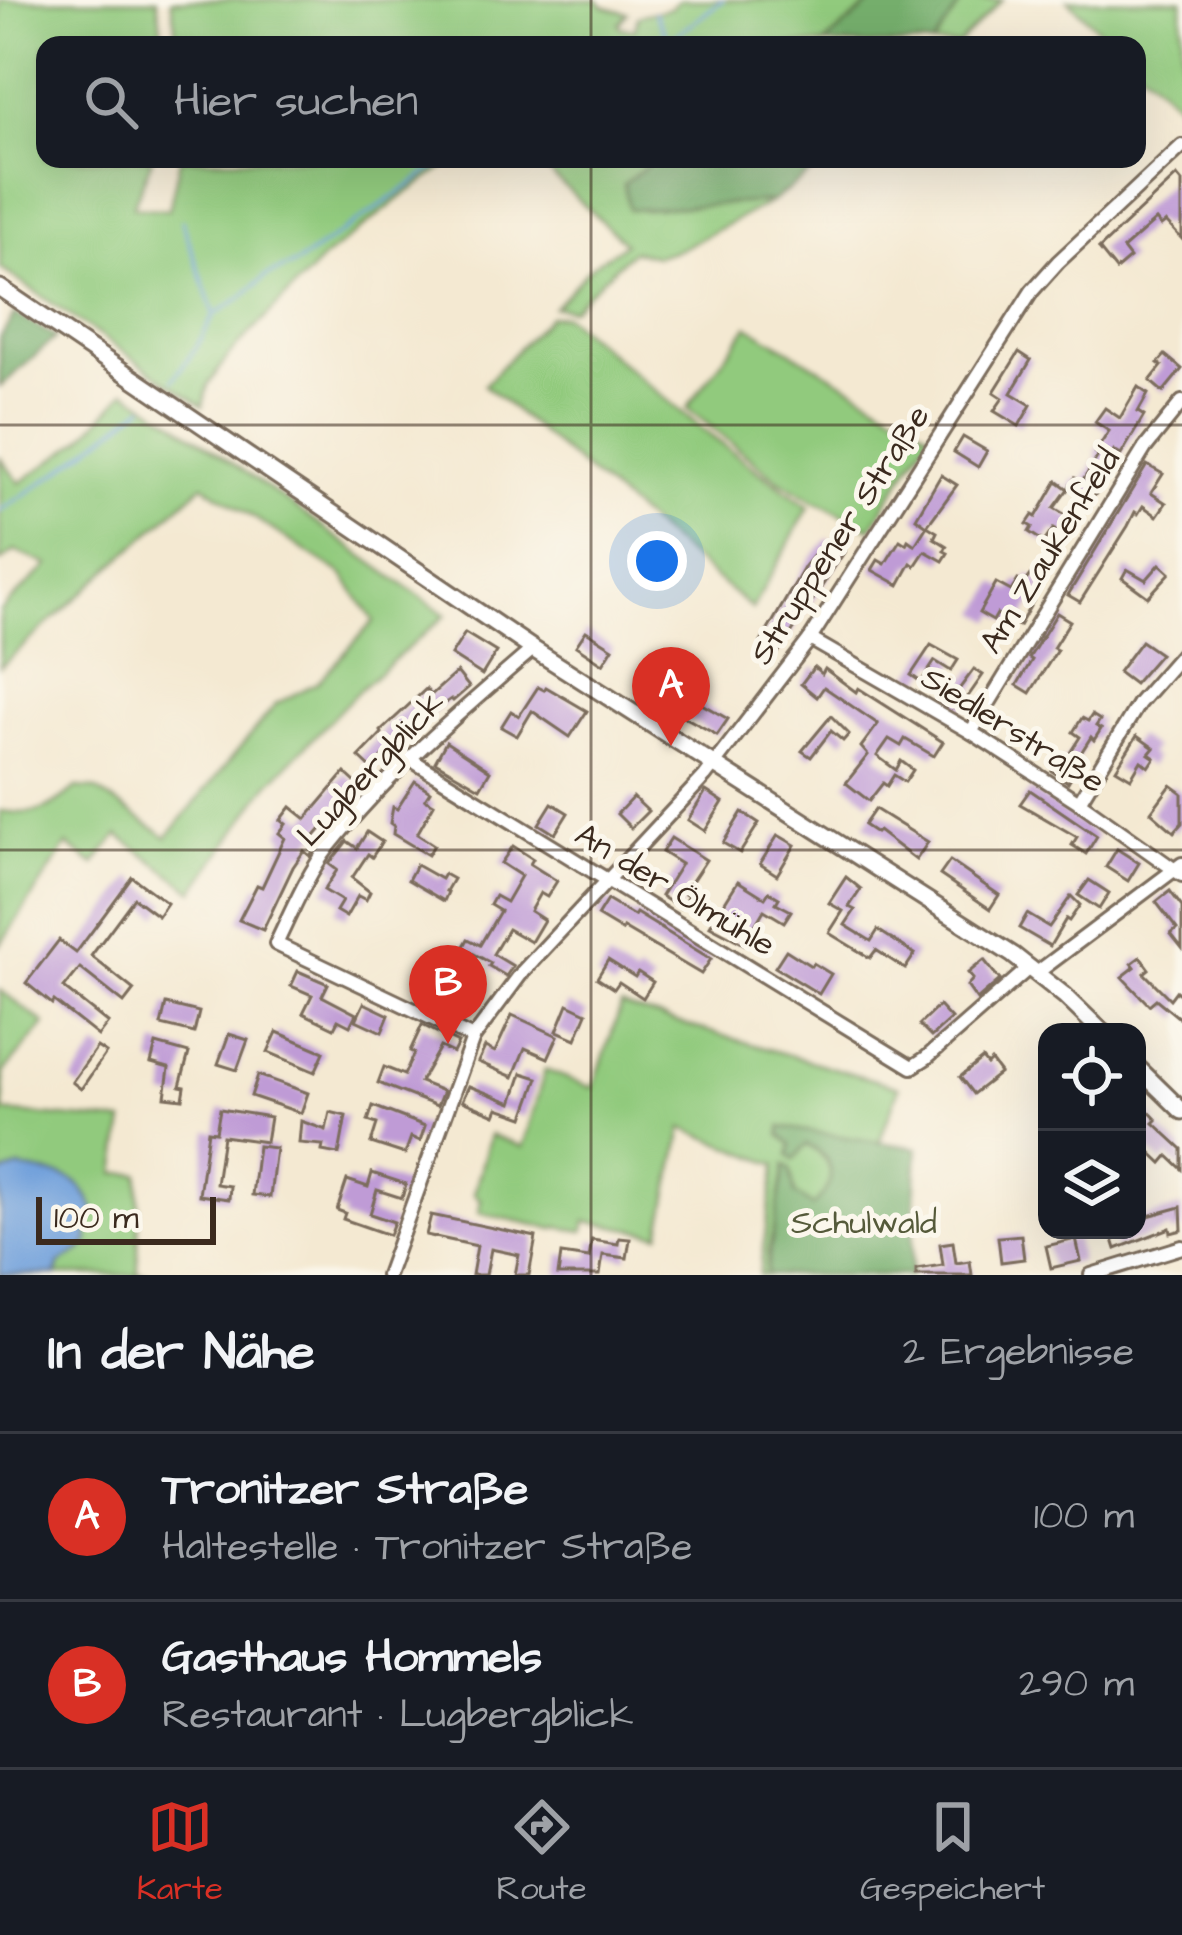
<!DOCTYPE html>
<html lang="de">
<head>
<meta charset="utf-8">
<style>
  :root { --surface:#171b24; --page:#20242c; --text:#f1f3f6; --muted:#9ea1a6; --line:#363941; --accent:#d93025 }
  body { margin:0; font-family:"Architects Daughter",sans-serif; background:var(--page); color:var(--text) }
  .controls { position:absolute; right:36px; bottom:36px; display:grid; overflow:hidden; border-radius:24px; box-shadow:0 12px 48px #0002 }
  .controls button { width:108px; height:108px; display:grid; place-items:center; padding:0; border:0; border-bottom:3px solid var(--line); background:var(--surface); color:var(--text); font:60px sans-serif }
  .scale { position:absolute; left:36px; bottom:30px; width:180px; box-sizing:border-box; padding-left:12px; border:6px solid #3b2a1e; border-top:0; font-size:33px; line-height:42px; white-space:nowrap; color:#3b2a1e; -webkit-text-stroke:9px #fbf7ec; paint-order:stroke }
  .you { position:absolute; left:657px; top:561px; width:42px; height:42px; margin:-30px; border:9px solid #fff; border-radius:50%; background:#1a73e8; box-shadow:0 0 0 18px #1a73e833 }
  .badge { display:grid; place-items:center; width:78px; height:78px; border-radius:50%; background:var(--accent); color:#fff; font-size:39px; font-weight:700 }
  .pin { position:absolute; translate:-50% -99px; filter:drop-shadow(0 3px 6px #0008) }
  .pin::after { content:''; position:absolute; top:63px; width:42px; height:36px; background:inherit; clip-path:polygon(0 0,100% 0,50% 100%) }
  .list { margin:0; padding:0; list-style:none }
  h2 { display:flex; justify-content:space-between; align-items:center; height:156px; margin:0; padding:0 48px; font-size:51px }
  h2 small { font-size:39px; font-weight:400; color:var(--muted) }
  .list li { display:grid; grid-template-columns:78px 1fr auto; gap:36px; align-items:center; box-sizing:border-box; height:168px; padding:0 48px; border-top:3px solid var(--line) }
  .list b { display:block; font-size:45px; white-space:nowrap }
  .list p { margin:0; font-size:39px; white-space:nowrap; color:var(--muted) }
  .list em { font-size:39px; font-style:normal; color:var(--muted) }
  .icon { flex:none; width:66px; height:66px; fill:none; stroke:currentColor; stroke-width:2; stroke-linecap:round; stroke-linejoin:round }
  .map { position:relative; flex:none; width:1182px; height:1275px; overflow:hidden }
  .search { position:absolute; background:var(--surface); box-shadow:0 12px 48px #0002; left:36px; right:36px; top:36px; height:132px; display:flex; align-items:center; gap:30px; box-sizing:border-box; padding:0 42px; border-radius:24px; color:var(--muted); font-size:45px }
  .sheet { height:492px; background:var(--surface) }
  nav { display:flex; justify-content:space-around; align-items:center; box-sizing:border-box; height:168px; border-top:3px solid var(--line); background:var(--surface); font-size:33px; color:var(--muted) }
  nav a { display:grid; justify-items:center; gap:6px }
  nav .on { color:var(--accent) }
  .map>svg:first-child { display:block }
  .green { fill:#91ca7d; stroke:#667a4e; stroke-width:3 }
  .forest { fill:#74ae6c; stroke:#586c45; stroke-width:3 }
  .water { fill:#72a1db; stroke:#56667c; stroke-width:3 }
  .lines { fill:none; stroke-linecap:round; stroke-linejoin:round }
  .stream { stroke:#72a1db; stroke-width:3 }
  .building { fill:#bf9bd6 }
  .minor-casing { stroke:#7c6d5d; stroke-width:18 }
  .tertiary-casing { stroke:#7c6d5d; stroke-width:21 }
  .minor { stroke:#fff; stroke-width:12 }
  .tertiary { stroke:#fff; stroke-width:15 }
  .grid { fill:none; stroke:#3b2a1e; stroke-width:3; stroke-opacity:0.55 }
  .labels { text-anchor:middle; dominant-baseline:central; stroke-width:10; stroke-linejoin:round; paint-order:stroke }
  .street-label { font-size:33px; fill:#3b2a1e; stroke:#fbf7ec }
  .park-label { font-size:33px; fill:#555a3a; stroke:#fbf7ec }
</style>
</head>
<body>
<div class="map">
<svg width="1182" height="1275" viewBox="0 0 1182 1275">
  <rect width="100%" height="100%" fill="#fbf7ec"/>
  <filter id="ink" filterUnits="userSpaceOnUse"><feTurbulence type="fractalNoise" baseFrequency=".00833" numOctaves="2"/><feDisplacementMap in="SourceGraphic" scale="24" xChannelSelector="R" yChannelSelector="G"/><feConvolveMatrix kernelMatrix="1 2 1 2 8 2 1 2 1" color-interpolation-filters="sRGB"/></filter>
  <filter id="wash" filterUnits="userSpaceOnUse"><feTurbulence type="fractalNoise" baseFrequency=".004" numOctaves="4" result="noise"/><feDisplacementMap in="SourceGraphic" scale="48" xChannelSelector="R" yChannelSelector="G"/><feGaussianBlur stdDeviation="2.7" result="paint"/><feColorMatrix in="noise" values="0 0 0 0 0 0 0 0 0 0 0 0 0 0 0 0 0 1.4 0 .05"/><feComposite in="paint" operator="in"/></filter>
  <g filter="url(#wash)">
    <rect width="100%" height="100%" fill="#f4e9d2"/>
    <g class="green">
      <polygon points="0,0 157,0 164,45 45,45 45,159 152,159 133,207 169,210 180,159 457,159 404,195 323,259 230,354 208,385 203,406 0,268"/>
      <polygon points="171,0 598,0 603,6 628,13 619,24 622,28 635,29 638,16 671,8 679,0 875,0 823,45 178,45"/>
      <polygon points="963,0 1002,0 958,45 933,45"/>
      <polygon points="1068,0 1182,0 1182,108 1137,66 1137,45 1115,45"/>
      <path d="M535,159H655L624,184L630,210L773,201L678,250L656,256L632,251L571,309L554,307C567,295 577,280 590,268C600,258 614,253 625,243Z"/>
      <polygon points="563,315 712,437 809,507 752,609 484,385 549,316"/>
      <polygon points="748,326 930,433 871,528 812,500 777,479 687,408"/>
      <path d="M126,391L176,423L446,615L360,689L268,785L194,891L118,835L94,865L67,845L0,945V811C38,816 47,812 76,788L95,789L167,837L276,704L318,682L374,621L343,575L203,485L0,667V611L49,565L15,551L0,562V458L20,483L82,439Z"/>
      <polygon points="0,990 45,1024 4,1072 4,1112 124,1122 116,1173 139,1174 138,1273 150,1275 56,1275 60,1263 82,1250 34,1172 19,1168 0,1174"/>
      <path d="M621,1006L899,1087L879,1143L781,1127C814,1151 853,1162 814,1207L795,1194L790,1169L768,1250L766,1275H759L776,1165L683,1128L660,1234L586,1221L584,1231L556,1227L555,1229L479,1213L481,1199L474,1194L490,1135L523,1147L545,1070L593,1088Z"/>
    </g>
    <g class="forest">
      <polygon points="875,0 963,0 933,45 823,45"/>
      <polygon points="655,159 830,159 773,201 629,210 624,184"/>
      <polygon points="15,314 56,337 0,387 0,337"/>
      <path d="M781,1127L918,1148L911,1275H766L785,1165L790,1169L795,1194L813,1206C835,1184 840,1158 806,1145L794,1160L789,1156L791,1144L780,1135Z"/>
    </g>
    <path class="water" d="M19,1168C60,1179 75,1166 95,1211L86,1221L89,1241L82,1250L60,1263L56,1275H0V1174Z"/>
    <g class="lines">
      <g class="stream">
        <polyline points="655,12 667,37"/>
        <polyline points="663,45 723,0"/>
        <polyline points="182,221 214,313"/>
        <polyline points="173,380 196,348 214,315 241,298 266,276 296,264 448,159"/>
        <polyline points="0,511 60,471 144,406"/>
      </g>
    </g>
    <g id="blocks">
      <g class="building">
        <polygon points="1177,176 1182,182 1182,239 1166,222 1161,226 1156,220 1123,249 1130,258 1116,270 1099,249"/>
        <polygon points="1019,352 1031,360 1011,393 1031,405 1019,426 994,411 1003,398 994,392"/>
        <polygon points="1165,355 1182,369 1163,392 1150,381 1162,366 1158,363"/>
        <polygon points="1138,387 1148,394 1138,412 1144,416 1121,455 1114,451 1100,473 1107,477 1091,501 1069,487 1075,478 1082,482 1098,456 1095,453 1109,431 1095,422 1105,408 1120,418"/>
        <polygon points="963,437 987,451 978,467 954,452"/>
        <polygon points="1147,465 1163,474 1151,493 1166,503 1157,516 1143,506 1138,514 1135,512 1128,526 1080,602 1068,595"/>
        <polygon points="941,475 957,485 927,526 916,518"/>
        <polygon points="1057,481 1068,489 1054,508 1076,521 1066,537 1053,529 1044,542 1029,532 1032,527 1027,524 1033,515 1036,517"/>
        <polygon points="927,526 937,532 934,538 947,546 944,551 948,553 943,561 925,551 915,566 911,563 899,585 872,570 878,560 885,564 900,540 906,544 908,540 915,545"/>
        <polygon points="828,538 845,551 778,653 761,642 805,566"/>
        <polygon points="1160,564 1170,573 1148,597 1122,578 1127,569 1146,580"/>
        <polygon points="1030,575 1042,585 1019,626 997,614 993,621 979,613 996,583 1011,591 1018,580 1024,583"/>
        <polygon points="1057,613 1070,621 1053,648 1057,650 1030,693 1017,685 1032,660 1029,658"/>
        <polygon points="586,631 613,648 603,664 576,646"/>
        <polygon points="465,633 496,652 482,675 451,655"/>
        <polygon points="1141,641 1160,654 1134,684 1118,672"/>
        <polygon points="931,645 958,660 951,671 935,661 921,682 911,675"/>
        <polygon points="814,667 822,674 825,669 856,692 858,688 943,742 934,756 905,739 901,746 889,739 877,756 896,770 901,761 913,770 905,782 894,775 887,786 883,783 869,801 846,783 868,755 861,747 878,724 824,687 817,697 801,684"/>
        <polygon points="974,669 983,675 967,698 972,701 967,709 962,706 959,711 948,704"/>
        <polygon points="457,672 469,687 453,701 451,699 441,706 393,746 372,769 359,757 382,733 381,731 426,689 431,695"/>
        <polygon points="667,676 681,684 677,690 728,719 717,735 672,710 673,707 655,696"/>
        <polygon points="538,687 544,690 546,687 587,711 570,737 532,711 517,736 501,727 511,711 519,716"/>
        <polygon points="1092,715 1100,720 1096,726 1101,729 1094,740 1091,737 1074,764 1076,769 1068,782 1052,771 1060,759 1064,762 1080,737 1073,732 1082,718 1088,721"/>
        <polygon points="831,716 849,734 843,741 831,731 811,757 802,751"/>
        <polygon points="1137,736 1154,748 1149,754 1155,758 1149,767 1141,761 1131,778 1116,769"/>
        <polygon points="446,742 490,771 480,788 435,762"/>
        <polygon points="345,773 358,785 310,842 316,846 310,856 304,851 293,867 263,930 239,920 257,885 262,887 285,838 279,833 286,824 281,820 291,807 306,819"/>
        <polygon points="415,781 430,791 425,799 434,804 417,834 434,845 428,855 393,834 394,826 390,823 393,807 397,809"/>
        <polygon points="1171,785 1182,793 1182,823 1174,832 1151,812"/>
        <polygon points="1030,790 1097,836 1086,854 1072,845 1077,837 1020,804"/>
        <polygon points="706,791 723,802 705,831 688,820"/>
        <polygon points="633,797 648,811 631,828 617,814"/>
        <polygon points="552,803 568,813 555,834 539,824"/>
        <polygon points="875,809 928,842 916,860 878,831 876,833 864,825"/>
        <polygon points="742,812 759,823 740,853 723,843"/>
        <polygon points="367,832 382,842 372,857 368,854 352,878 370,892 366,900 358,896 346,917 336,911 342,901 324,890 337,870 329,864 347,841 357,848"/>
        <polygon points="778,835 795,845 777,875 760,864"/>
        <polygon points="671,838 706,860 684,893 688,895 680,908 661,896 681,864 662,852"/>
        <polygon points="513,846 533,859 530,864 557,881 547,897 540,893 530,911 544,920 531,942 508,929 493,954 513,966 506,976 489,966 491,963 463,948 468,939 480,945 500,911 490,905 495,896 506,902 521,876 501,863"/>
        <polygon points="1117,849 1139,863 1128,881 1106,867"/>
        <polygon points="950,861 999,895 990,909 940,875"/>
        <polygon points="416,865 441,879 444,874 453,879 446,891 448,892 444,901 408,880"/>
        <polygon points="132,877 167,903 158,916 134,898 91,956 134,990 124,1003 80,968 64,988 108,1023 98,1036 54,1001 52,1004 26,983 59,940 76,953"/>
        <polygon points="846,877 861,889 849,907 855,910 845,925 871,941 878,930 915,954 905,969 876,950 870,958 829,933 843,911 829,903"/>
        <polygon points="1089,880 1109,893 1099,909 1078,895"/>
        <polygon points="738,881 765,898 769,892 779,898 776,903 791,911 784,922 764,910 744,944 710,926"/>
        <polygon points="1170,891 1182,907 1182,948 1171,934 1177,929 1156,902"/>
        <polygon points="1071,896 1080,905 1069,921 1066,919 1050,946 1019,928 1027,914 1049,927"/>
        <polygon points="607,900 634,916 636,913 711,959 701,974 623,928 622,931 597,916"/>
        <polygon points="786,950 811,966 813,963 831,974 819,994 775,967"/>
        <polygon points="1140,957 1149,969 1144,973 1170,999 1176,991 1182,996 1180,1009 1182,1015 1179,1018 1156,999 1149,1005 1122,977 1135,967 1132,963"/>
        <polygon points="608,960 635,977 638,972 653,982 643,998 619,982 614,989 597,978"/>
        <polygon points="984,960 1000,980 977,1000 967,986 973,979 968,973"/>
        <polygon points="298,971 328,984 322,996 356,1014 350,1026 338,1020 334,1028 303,1013 312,995 291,986"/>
        <polygon points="364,1003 389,1015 382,1032 356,1020"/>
        <polygon points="166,1004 199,1012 194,1033 161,1025"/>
        <polygon points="568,1004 587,1013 576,1039 557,1031"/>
        <polygon points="939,1006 951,1019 931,1037 919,1025"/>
        <polygon points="512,1015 558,1036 548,1058 525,1048 513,1077 478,1062 485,1047 495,1052"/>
        <polygon points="422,1025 458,1043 453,1053 440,1047 420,1082 443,1091 437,1106 378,1083 384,1067 404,1075 414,1053 410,1051"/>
        <polygon points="277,1032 324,1052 315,1072 268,1052"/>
        <polygon points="229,1034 248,1040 237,1070 218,1064"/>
        <polygon points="156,1044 189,1053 180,1086 185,1087 183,1099 165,1097 169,1068 151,1063"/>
        <polygon points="97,1047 106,1053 81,1089 72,1082"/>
        <polygon points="982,1059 987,1065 991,1061 1000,1073 973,1094 960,1077"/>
        <polygon points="522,1073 538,1078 524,1117 498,1108 495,1115 462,1101 469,1086 512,1103"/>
        <polygon points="258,1075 308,1093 301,1113 251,1096"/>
        <polygon points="1137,1099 1157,1120 1154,1123 1182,1149 1182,1169 1168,1156 1162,1163 1143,1145 1146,1143 1137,1134"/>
        <polygon points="373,1106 425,1126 420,1141 411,1137 405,1154 371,1143 377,1124 368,1121"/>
        <polygon points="220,1109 270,1117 266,1142 223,1136 216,1184 230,1186 229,1199 199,1195 208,1131 216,1132"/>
        <polygon points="330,1112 346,1116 339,1154 322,1151 323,1145 299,1143 301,1121 326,1130"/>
        <polygon points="258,1146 276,1148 270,1197 252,1195"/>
        <polygon points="372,1173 406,1184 402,1198 377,1190 370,1214 394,1222 389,1235 343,1219 345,1213 337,1210 347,1180 368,1187"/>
        <polygon points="1181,1207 1182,1230 1171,1233 1170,1228 1116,1249 1110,1230 1137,1230 1137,1219"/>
        <polygon points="431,1215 536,1237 529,1275 515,1275 519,1255 491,1249 486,1275 472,1275 477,1246 426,1235"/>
        <polygon points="1021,1235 1024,1259 1001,1262 998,1237"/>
        <polygon points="619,1238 630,1239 627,1258 603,1255 600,1275 558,1275 561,1254 589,1258 592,1240 618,1244"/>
        <polygon points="1076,1239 1081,1261 1051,1268 1046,1246"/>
        <polygon points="953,1242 956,1263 970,1261 972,1275 916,1275 916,1269 943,1265 940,1244"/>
      </g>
    </g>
  </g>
  <g filter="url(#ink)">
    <use href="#blocks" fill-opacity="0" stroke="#7c6d5d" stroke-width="3"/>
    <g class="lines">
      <g class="minor-casing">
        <g id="minor">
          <polyline points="810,639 971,732 1079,802 1182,875"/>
          <polyline points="971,732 1145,448 1182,402"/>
          <polyline points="410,759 912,1067 926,1058 1030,967"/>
          <polyline points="1079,802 1139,703 1182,654"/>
          <polyline points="1038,972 1182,864"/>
          <path d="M473,1038L276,944C292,911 307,874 330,845C389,772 462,710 533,649"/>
          <polyline points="387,1275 473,1038 523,971 705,776 810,639 1032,291 1058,262 1182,146"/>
          <polyline points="1091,1275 1182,1247"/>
        </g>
      </g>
      <g class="tertiary-casing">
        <g id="tertiary">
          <polyline points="0,288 533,649 1013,955 1065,996 1102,1032"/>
          <polyline points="1137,1067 1182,1111"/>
        </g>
      </g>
      <use href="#minor" class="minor"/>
      <use href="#tertiary" class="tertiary"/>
    </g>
  </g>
  <path class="grid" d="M591,0V45M591,159V1275M0,425H1182M0,850H1182"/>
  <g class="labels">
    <g class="street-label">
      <text transform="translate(840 535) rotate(-57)">Struppener Straße</text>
      <text transform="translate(1050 551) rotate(-58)">Am Zaukenfeld</text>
      <text transform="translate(1013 730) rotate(32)">Siedlerstraße</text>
      <text transform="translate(371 769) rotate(-47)">Lugbergblick</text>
      <text transform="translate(675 890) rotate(31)">An der Ölmühle</text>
    </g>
    <g class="park-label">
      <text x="864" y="1223">Schulwald</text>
    </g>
  </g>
</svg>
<div class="controls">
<button><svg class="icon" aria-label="locate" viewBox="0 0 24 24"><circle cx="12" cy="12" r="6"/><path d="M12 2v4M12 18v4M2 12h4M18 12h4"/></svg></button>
<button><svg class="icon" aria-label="layers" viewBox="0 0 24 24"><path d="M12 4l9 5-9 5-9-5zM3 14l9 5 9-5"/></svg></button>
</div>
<div class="scale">100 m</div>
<div class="you"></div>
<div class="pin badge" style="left:671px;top:746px">A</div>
<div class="pin badge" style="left:448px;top:1044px">B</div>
<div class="search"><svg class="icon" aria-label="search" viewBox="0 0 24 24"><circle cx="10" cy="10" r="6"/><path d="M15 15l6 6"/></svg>Hier suchen</div>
</div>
<section class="sheet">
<h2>In der Nähe<small>2 Ergebnisse</small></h2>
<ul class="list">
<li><span class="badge">A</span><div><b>Tronitzer Straße</b><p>Haltestelle · Tronitzer Straße</p></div><em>100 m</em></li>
<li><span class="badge">B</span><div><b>Gasthaus Hommels</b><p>Restaurant · Lugbergblick</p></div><em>290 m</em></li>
</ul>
</section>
<nav>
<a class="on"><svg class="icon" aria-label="map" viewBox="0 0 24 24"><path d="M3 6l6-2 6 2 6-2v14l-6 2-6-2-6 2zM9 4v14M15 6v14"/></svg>Karte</a>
<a><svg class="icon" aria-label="directions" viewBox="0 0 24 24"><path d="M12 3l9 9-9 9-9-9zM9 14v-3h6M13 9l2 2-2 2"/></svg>Route</a>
<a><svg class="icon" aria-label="saved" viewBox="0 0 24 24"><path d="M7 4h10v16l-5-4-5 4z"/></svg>Gespeichert</a>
</nav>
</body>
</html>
